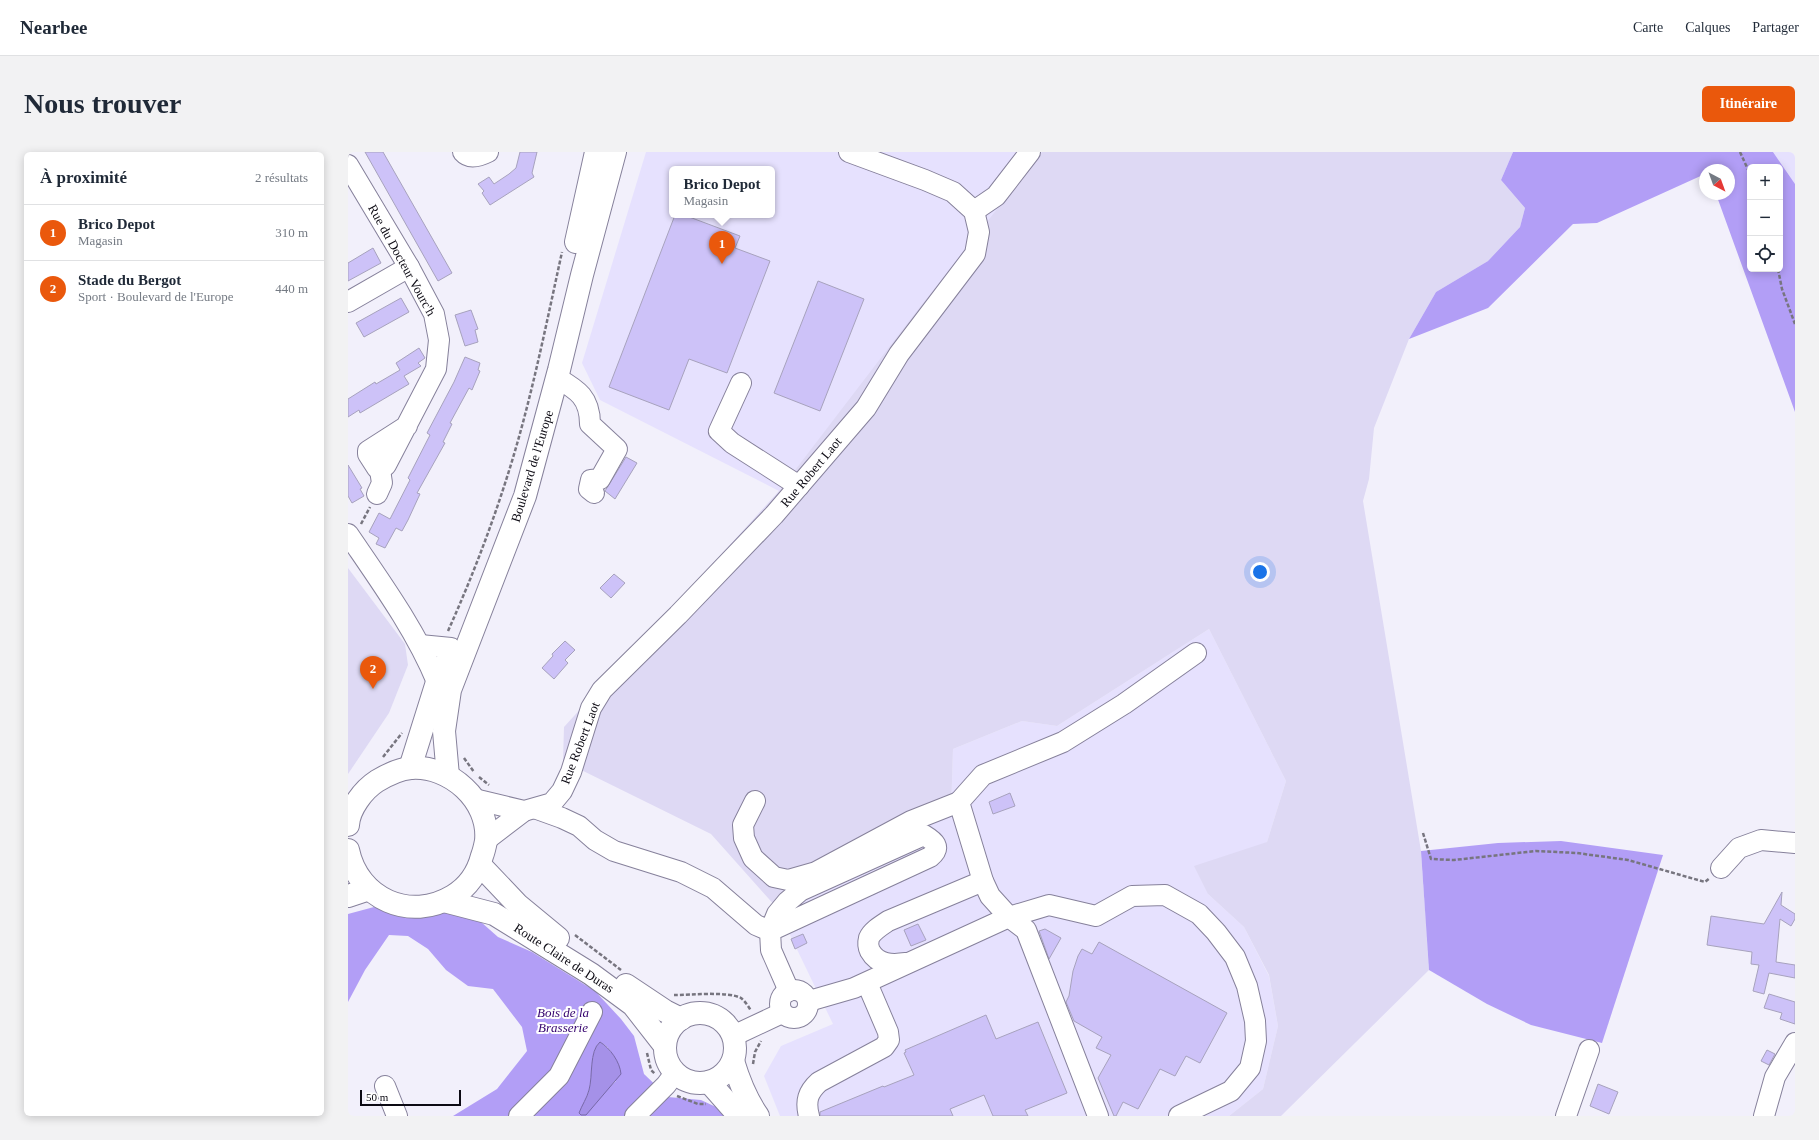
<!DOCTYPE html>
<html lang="fr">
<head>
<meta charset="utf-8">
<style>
  :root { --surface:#fff; --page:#f2f2f3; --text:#1f2937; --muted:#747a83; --line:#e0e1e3; --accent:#ea580c }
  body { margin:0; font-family:"Times New Roman",serif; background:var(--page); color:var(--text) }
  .controls { position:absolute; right:12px; top:12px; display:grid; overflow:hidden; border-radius:6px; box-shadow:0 2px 10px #0003 }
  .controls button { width:36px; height:36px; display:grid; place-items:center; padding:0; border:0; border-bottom:1px solid var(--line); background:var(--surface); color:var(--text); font:20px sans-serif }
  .compass { position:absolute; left:1351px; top:12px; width:36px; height:36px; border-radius:50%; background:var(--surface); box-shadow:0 2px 10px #0003; rotate:139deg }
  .scale { position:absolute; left:12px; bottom:10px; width:101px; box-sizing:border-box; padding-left:4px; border:2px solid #0c0a13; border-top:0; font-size:11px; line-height:14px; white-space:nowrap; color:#0c0a13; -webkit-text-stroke:3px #fff; paint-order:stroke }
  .you { position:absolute; left:912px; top:420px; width:14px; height:14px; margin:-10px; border:3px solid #fff; border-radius:50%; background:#1a73e8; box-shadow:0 0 0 6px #1a73e833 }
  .badge { display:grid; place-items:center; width:26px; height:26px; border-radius:50%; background:var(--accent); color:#fff; font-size:13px; font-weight:700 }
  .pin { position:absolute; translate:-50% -33px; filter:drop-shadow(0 1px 2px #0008) }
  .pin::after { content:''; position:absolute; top:21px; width:14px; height:12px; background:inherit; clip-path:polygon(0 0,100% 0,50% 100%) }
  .popup { position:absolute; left:321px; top:14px; width:106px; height:52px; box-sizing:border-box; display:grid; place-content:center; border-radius:6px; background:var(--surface); filter:drop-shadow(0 1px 3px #0005); font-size:13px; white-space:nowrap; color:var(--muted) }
  .popup b { font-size:15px; color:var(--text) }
  .popup::after { content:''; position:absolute; left:50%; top:100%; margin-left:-8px; border:8px solid transparent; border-top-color:var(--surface) }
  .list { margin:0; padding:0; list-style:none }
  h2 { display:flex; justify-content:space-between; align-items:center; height:52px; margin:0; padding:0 16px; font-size:17px }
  h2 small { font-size:13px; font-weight:400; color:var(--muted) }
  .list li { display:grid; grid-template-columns:26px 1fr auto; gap:12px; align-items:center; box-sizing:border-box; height:56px; padding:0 16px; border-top:1px solid var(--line) }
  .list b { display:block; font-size:15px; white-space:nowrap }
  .list p { margin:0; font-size:13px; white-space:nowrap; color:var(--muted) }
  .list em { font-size:13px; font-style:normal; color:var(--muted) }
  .icon { flex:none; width:22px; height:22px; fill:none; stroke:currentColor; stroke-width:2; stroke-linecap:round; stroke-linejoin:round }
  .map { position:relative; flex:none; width:1447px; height:964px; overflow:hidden; border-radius:6px }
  header { display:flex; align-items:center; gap:24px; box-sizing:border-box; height:56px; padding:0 20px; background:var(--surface); border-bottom:1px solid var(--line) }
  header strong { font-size:19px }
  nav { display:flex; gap:22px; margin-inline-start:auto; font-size:14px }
  .intro { display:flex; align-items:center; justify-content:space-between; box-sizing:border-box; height:96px; padding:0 24px }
  h1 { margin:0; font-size:28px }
  .button { padding:10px 18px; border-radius:6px; background:var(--accent); color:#fff; font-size:14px; font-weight:700 }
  main { display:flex; gap:24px; padding:0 24px }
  aside { flex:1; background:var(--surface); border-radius:6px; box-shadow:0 2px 10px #0003 }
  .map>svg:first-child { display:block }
  .built { fill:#e6e1fe; fill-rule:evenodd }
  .green { fill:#ded9f4 }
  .forest { fill:#b29ef6; fill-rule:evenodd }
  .water { fill:#a591e8; stroke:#7768a8 }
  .building { fill:#cdc2f8; stroke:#a7a2bd }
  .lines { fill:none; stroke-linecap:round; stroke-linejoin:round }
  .minor-casing { stroke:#86819b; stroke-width:22 }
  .major-casing { stroke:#86819b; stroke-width:24 }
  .path { stroke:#77757f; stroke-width:2.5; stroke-dasharray:4 2; stroke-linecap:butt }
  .minor { stroke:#fff; stroke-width:20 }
  .major { stroke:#fff; stroke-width:22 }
  .labels { text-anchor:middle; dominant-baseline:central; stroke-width:4; stroke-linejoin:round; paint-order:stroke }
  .street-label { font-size:13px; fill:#0c0a13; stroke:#fff }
  .park-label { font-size:13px; font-style:italic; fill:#33016d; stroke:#fff }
</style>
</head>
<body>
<header>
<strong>Nearbee</strong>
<nav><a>Carte</a><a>Calques</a><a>Partager</a></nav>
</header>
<div class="intro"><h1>Nous trouver</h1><a class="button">Itinéraire</a></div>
<main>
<aside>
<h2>À proximité<small>2 résultats</small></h2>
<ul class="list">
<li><span class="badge">1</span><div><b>Brico Depot</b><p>Magasin</p></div><em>310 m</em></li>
<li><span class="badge">2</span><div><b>Stade du Bergot</b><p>Sport · Boulevard de l'Europe</p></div><em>440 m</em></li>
</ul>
</aside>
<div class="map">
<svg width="1447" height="964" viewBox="0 0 1447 964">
  <rect width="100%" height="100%" fill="#f2f0fb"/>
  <g class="built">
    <path d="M298,0H694L431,339L252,248L234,211ZM324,17H424V63H324Z"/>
    <polygon points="1425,0 1447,0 1447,32"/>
    <polygon points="861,477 938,629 919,690 860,742 896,775 921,824 930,874 915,937 881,964 432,964 416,924 433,894 485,872 429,756 446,739 603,661 605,597 674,569 709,574"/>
  </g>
  <g class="green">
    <polygon points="694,0 1165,0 1153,28 1177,56 1172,75 1140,109 1088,140 1061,187 1026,276 1021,327 1015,349 1073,699 1081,818 933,964 881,964 915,937 930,874 921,823 896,775 860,742 846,714 919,690 938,629 861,477 709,574 674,569 605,597 603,661 446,739 429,756 363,682 215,609 216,575 431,339 568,160"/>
    <polygon points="0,416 57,492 60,513 41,561 0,622"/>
  </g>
  <g class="forest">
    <path d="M1165,0H1425L1447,32V260L1368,42H1381V18H1357V22L1249,71L1225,72L1140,156L1061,187L1088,140L1140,109L1172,75L1177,56L1153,28ZM1402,15H1432V117H1402Z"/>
    <polygon points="1213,689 1315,703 1254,891 1183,873 1139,852 1081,818 1073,699 1150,691"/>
    <path d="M26,755L52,765L112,758L133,770L150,785L184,800L247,839L273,867L286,884L296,922L320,945L353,948L368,955L376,964H105L149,937L179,899L174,875L145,837L120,834L98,818L80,797L60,784L41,783L17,818L0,850V762ZM252,890C269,899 266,912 268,929L231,961C235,953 239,945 241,938C245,924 241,899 252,890Z"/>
  </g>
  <path class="water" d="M252,890C262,896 272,910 273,922L238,963H233L231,961C234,953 239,946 241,938C245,924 241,899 252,890Z"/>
  <g class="building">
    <polygon points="17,0 35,0 104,121 90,129"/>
    <polygon points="172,0 189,0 184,21 186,25 142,53 134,41 136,39 130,32 141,25 146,32 161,22 168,16"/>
    <polygon points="327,63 336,63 392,84 387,96 422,109 379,221 341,207 321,258 261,235"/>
    <polygon points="25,96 33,111 0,129 0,111"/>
    <polygon points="470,129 516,147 472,259 426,241"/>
    <polygon points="53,146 61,160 16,185 8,171"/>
    <polygon points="123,158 130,177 127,178 130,190 117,194 107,163"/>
    <polygon points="71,196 77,206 70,211 73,214 56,224 61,232 12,261 11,258 0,265 0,247 27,230 28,232 52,218 48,211"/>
    <polygon points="117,205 132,211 130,218 132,219 124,238 121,236 102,271 104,272 95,290 97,291 69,341 72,342 60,368 54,379 48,376 37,396 28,392 31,386 21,380 31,361 42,367 62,328 60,326 82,283 79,281 106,230"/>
    <polygon points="278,305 289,311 267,347 257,339"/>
    <polygon points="0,313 14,336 12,337 16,344 4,351 0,344"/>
    <polygon points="266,422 277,431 263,446 252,436"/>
    <polygon points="217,489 227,498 217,508 220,511 206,527 194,516 205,504 204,502"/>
    <polygon points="662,641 667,654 645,662 641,650"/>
    <polygon points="1434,740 1433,753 1447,762 1447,767 1443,774 1432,767 1428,810 1447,813 1447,826 1421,821 1416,842 1405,839 1411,813 1403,812 1404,800 1359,793 1363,764 1416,772"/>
    <polygon points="570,772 578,788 563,794 556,778"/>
    <polygon points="697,777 713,786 701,807 691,779"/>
    <polygon points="455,782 459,791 447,797 443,787"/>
    <polygon points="751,790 879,861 852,911 838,904 827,924 812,917 790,957 775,950 768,964 766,964 750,926 763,903 748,896 754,885 726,869 718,850 721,844 725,819 730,804 734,797 744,802"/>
    <polygon points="1421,842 1447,850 1447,872 1432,867 1434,861 1416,856"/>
    <polygon points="638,863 648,887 690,870 719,941 677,958 680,964 645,964 636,943 602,957 605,964 472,964 472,960 535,934 536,935 566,923 556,901 558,900 557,898"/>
    <polygon points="1419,898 1427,902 1421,913 1413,909"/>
    <polygon points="1250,932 1270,940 1261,962 1242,954"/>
  </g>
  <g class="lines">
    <g class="minor-casing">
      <g id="minor">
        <path d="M115,0C122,8 132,4 140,0"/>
        <polyline points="0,13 61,115 86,162 91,188 88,217 38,313 32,318 29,316 20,302 20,299 59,274"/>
        <polyline points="626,59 648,44 682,0"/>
        <polyline points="0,150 61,115"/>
        <path d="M209,226C230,238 242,246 242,272L269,297L252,327L243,328L241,337L246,341"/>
        <polyline points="393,231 371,279 384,291 451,334"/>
        <polyline points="29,342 34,331 32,318"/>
        <path d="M0,382C32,429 67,477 89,530"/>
        <polyline points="72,493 103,496"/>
        <polyline points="126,647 176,659 204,651 214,639 223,620 243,556 254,538 330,463 426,363 518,256 551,202 627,102 631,80 626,59 605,40 577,28 501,0"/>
        <polyline points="407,649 395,673 396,686 405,706 426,725 440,728 468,720 563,669 611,650"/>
        <path d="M189,657L214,666L231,674L247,688L266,699L333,720L365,736L408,773L422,779L582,705C594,695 586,689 576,683L452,739L439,750L429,762L422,779L423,798L441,839"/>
        <polyline points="138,688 176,659"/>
        <polyline points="1373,716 1391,696 1413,688 1447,691"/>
        <path d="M558,811C544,813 530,813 522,799C520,795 520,790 521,786C524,779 534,773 540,769L635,729"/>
        <circle cx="446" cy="852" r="14"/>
        <polyline points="461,849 506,836 661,765 701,753 748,764 784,744 817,743 851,762 868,780 887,805 899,834 907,869 908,889 902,916 883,939 831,964"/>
        <polyline points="385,884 434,861"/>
        <polyline points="37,934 49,964"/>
        <polyline points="171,964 211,924 244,860"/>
        <polyline points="287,964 318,933 327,921"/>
        <path d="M461,964C457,949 460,940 471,930L536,895L541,888L540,880L519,831"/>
        <polyline points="750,964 678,778 661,765 642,744 635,729 611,650 635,623 715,590 776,552 848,501"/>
        <polyline points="1218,964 1241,898"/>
        <polyline points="1416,964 1427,925 1447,891"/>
      </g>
    </g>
    <g class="major-casing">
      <g id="major">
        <polyline points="228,90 248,0"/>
        <polyline points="62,616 89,530 96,513"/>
        <polyline points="100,624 96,579 102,538 177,344 211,218 234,123 267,0"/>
        <path d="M0,673C1,657 15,638 29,629C39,623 50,617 63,616C101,613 142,648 138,689C137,694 136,699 134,704C130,720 120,735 105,744C62,770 10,747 0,698"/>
        <polyline points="132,713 170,753 210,786"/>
        <polyline points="0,744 21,737"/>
        <polyline points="96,749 146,762 243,822 285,853 317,894"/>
        <polyline points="278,833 317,859 333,867"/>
        <circle cx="352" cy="896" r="35"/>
        <path d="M385,909C391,929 398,947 410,964"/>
        <polyline points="361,930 391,964"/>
      </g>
    </g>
    <g class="path">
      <polyline points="1392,0 1402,22"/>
      <polyline points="1430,117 1434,137 1447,172"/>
      <polyline points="13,372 22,355"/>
      <path d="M100,479C127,419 151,355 169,292C187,229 200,164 214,100"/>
      <polyline points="35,605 54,581"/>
      <polyline points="116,606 126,620"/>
      <polyline points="131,625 141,633"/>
      <polyline points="1075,681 1083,707 1106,708 1188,699 1229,701 1280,708 1357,730 1362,726"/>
      <polyline points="227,783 273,818"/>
      <path d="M326,843C342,843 380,839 393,846C397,849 401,855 403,859"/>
      <polyline points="299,901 303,918 307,922"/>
      <polyline points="405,912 407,900 413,889"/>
      <polyline points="329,944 350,952 358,952"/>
    </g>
    <use href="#minor" class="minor"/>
    <use href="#major" class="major"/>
  </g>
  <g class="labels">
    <g class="street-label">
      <text transform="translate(54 108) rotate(61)">Rue du Docteur Vourc'h</text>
      <text transform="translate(184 314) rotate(-73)">Boulevard de l'Europe</text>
      <text transform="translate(463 320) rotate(-50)">Rue Robert Laot</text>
      <text transform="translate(232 591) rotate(-69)">Rue Robert Laot</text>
      <text transform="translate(216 806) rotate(33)">Route Claire de Duras</text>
    </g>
    <g class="park-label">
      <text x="215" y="860">Bois de la<tspan x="215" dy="15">Brasserie</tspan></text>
    </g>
  </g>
</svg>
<div class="controls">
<button>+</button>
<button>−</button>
<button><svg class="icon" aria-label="locate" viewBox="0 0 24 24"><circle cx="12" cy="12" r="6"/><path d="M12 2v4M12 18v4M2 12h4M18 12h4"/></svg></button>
</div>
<svg class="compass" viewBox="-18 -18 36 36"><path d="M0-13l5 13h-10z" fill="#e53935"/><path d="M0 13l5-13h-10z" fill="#747a83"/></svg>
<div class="scale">50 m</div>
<div class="you"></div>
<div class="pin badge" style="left:374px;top:112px">1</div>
<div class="popup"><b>Brico Depot</b>Magasin</div>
<div class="pin badge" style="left:25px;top:537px">2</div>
</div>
</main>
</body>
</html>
